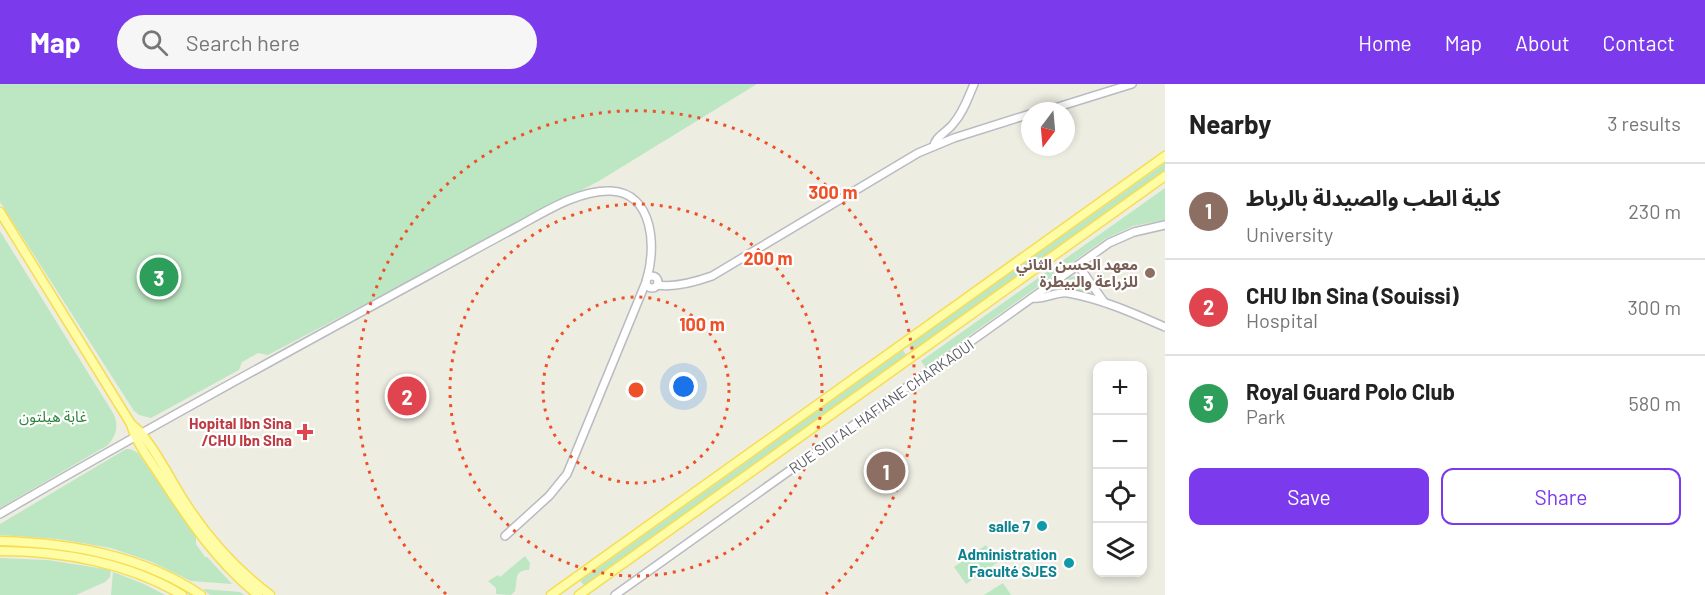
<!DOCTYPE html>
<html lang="en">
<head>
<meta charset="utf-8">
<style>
  :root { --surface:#fff; --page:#f6f6f6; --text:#222; --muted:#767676; --line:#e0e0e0; --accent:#7c3aed }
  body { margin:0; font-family:Barlow,"Noto Sans Arabic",sans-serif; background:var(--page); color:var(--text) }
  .controls { position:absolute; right:18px; bottom:18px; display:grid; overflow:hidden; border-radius:12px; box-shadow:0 3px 9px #0003 }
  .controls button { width:54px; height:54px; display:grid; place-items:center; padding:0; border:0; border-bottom:2px solid var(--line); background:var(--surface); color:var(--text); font:30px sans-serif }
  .compass { position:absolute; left:1021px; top:18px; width:54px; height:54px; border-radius:50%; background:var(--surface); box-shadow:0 3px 9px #0003; rotate:196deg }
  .you { position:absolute; left:684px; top:303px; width:21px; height:21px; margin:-15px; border:4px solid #fff; border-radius:50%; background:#1a73e8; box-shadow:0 0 0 9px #1a73e833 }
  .badge { display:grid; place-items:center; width:39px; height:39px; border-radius:50%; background:var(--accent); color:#fff; font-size:20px; font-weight:700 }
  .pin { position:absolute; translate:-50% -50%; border:3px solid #fff; box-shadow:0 2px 6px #0006 }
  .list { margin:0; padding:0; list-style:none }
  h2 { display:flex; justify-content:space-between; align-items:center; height:78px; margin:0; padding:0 24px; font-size:26px }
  h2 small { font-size:20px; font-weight:400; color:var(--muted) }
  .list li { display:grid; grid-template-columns:39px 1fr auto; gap:18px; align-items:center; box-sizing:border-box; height:96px; padding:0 24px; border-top:2px solid var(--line) }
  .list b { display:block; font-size:22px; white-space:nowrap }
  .list p { margin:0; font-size:20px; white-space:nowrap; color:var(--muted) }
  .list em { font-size:20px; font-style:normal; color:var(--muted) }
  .actions { display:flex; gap:12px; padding:18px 24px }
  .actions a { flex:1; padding:14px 0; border:2px solid var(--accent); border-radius:12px; text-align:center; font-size:21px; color:var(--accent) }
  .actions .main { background:var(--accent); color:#fff }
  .icon { flex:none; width:33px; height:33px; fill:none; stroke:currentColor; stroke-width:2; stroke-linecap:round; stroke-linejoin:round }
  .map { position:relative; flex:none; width:1165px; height:511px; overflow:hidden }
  header { display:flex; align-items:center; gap:36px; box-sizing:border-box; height:84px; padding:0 30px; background:var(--accent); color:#fff }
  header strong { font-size:28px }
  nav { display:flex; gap:33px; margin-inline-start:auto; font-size:21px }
  .search { width:420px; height:54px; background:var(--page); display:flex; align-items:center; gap:15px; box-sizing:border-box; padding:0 21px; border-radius:33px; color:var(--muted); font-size:22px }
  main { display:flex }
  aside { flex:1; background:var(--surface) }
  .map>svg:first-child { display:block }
  .green { fill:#bde7c3 }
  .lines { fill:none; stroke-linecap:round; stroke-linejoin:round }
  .minor-casing { stroke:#babbc2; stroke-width:10 }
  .major-casing { stroke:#f6dd53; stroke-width:11 }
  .minor { stroke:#fff; stroke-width:7 }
  .major { stroke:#fffca6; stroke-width:8 }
  .ring { fill:none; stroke:#ef5027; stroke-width:3; stroke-dasharray:3 6 }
  .education-dot { fill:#8d6e63; stroke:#fff; stroke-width:2 }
  .health-dot { fill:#e0444e; stroke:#fff; stroke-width:2 }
  .culture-dot { fill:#0f9aa8; stroke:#fff; stroke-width:2 }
  .labels { text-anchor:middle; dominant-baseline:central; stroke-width:4.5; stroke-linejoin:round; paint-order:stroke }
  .education-label { font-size:15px; font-weight:bold; fill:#785e54; stroke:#fff; text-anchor:end }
  .street-label { font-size:15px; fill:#5a5d64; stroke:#fff }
  .park-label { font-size:15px; fill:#318440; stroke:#fff }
  .health-label { font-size:15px; font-weight:bold; fill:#be3a42; stroke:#fff; text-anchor:end }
  .culture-label { font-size:15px; font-weight:bold; fill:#0d838f; stroke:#fff; text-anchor:end }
  .centre { fill:#ef5027; stroke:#fff; stroke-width:3 }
  .ring-label { font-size:18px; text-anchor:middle; font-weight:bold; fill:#ef5027; stroke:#fff; stroke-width:4.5; stroke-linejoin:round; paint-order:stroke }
</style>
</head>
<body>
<header>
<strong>Map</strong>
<div class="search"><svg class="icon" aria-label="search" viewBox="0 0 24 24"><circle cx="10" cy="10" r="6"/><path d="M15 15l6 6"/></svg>Search here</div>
<nav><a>Home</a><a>Map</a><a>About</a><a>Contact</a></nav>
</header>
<main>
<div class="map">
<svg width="1165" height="511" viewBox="0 0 1165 511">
  <rect width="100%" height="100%" fill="#eeede2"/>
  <g class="green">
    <polygon points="0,0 757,0 599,97 268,271 258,269 242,278 239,286 151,334 139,331 134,327 0,118"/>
    <polygon points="1165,79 1165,86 913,266 909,261"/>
    <polygon points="1165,104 1165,136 1133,142 1105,155 925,283 921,277"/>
    <path d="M0,147L113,329C119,340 117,351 108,361L0,424Z"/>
    <polygon points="1075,192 1080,194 1089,209 1064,204 1049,208 1070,193"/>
    <polygon points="903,266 906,271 584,501 580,497"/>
    <polygon points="126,365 130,365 138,369 196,453 196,460 205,473 207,473 232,500 191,497 152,478 111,464 58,455 0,451 0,440"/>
    <path d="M0,461C51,462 106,468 154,489C168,495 181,504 194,511H190C133,475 67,464 0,463Z"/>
    <polygon points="986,461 998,478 966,500 954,483"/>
    <path d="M525,472L530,479L529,486C513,486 518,496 515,507L511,511L496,510V504L488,497L498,491L500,493Z"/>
    <polygon points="0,474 48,476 111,486 110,493 105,498 76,511 0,511"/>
    <polygon points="113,488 144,500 165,511 111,511"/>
    <polygon points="1003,499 1011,511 984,511"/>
    <polygon points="203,505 240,508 244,511 210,511"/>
  </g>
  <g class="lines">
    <g class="minor-casing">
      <g id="minor">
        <polyline points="1045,27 1132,0"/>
        <path d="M934,62C935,53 947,48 953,40C963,29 968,14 974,0"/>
        <polyline points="1078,181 1104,218"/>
        <circle cx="652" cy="198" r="6"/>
        <path d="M657,201C675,204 695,198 712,192L918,69L954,54L1030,30"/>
        <path d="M1032,214C1045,216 1056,207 1068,209C1102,215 1133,229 1165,243"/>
        <path d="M0,430C141,348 284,270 427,192C456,176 485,160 515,144C543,129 577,106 611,107C654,109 656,164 647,194"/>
        <polyline points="505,452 549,412 567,390 646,198"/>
        <polyline points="615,511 1109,159 1134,148 1165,141"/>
      </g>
    </g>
    <g class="major-casing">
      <g id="major">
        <path d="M0,128L131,340C136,359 150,376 161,393C189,436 217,478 258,511"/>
        <path d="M131,340C150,353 172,399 186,420C208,454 237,486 270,511"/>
        <path d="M0,457C71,459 141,471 201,511"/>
        <path d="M0,467C62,467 129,479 182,511"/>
        <polyline points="551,511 1165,72"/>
        <polyline points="579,511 1165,92"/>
      </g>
    </g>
    <use href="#minor" class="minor"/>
    <use href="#major" class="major"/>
  </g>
  <g class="ring">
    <circle cx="636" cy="306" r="93"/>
    <circle cx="636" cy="306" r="186"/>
    <path d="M446 510A279 279 0 1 1 826 510"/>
  </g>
  <circle class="education-dot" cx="1150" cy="189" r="6"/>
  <path class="health-dot" d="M302 339h6v6h6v6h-6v6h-6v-6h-6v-6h6z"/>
  <g class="culture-dot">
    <circle cx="1042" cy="442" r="6"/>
    <circle cx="1069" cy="479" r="6"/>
  </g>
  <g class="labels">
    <g class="education-label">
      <text x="1138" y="180">معهد الحسن الثاني<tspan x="1138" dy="17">للزراعة والبيطرة</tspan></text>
    </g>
    <g class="street-label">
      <text transform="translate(881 322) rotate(-35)">RUE SIDI AL HAFIANE CHARKAOUI</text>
    </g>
    <g class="park-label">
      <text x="53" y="332">غابة هيلتون</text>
    </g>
    <g class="health-label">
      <text x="292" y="339">Hopital Ibn Sina<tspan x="292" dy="17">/CHU Ibn SIna</tspan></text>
    </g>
    <g class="culture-label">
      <text x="1030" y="442">salle 7</text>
      <text x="1057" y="470">Administration<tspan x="1057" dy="17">Faculté SJES</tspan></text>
    </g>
  </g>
  <circle cx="636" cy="306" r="9" class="centre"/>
  <g class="ring-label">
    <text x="833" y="115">300 m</text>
    <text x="768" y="181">200 m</text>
    <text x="702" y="247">100 m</text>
  </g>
</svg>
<div class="controls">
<button>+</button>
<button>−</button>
<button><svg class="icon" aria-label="locate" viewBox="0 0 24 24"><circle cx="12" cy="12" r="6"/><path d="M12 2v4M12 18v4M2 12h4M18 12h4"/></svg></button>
<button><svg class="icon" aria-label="layers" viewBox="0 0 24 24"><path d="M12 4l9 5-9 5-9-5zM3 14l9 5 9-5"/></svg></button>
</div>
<svg class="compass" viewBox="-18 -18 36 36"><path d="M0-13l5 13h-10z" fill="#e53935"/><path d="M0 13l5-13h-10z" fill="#767676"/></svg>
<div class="you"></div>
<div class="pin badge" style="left:886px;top:387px;background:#8d6e63">1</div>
<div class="pin badge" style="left:407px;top:312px;background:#e0444e">2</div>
<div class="pin badge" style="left:159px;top:193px;background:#2e9e5b">3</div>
</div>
<aside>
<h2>Nearby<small>3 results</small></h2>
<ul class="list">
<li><span class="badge" style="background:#8d6e63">1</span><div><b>كلية الطب والصيدلة بالرباط</b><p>University</p></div><em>230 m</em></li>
<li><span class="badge" style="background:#e0444e">2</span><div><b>CHU Ibn Sina (Souissi)</b><p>Hospital</p></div><em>300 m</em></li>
<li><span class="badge" style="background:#2e9e5b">3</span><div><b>Royal Guard Polo Club</b><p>Park</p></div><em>580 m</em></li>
</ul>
<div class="actions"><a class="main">Save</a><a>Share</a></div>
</aside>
</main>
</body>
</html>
